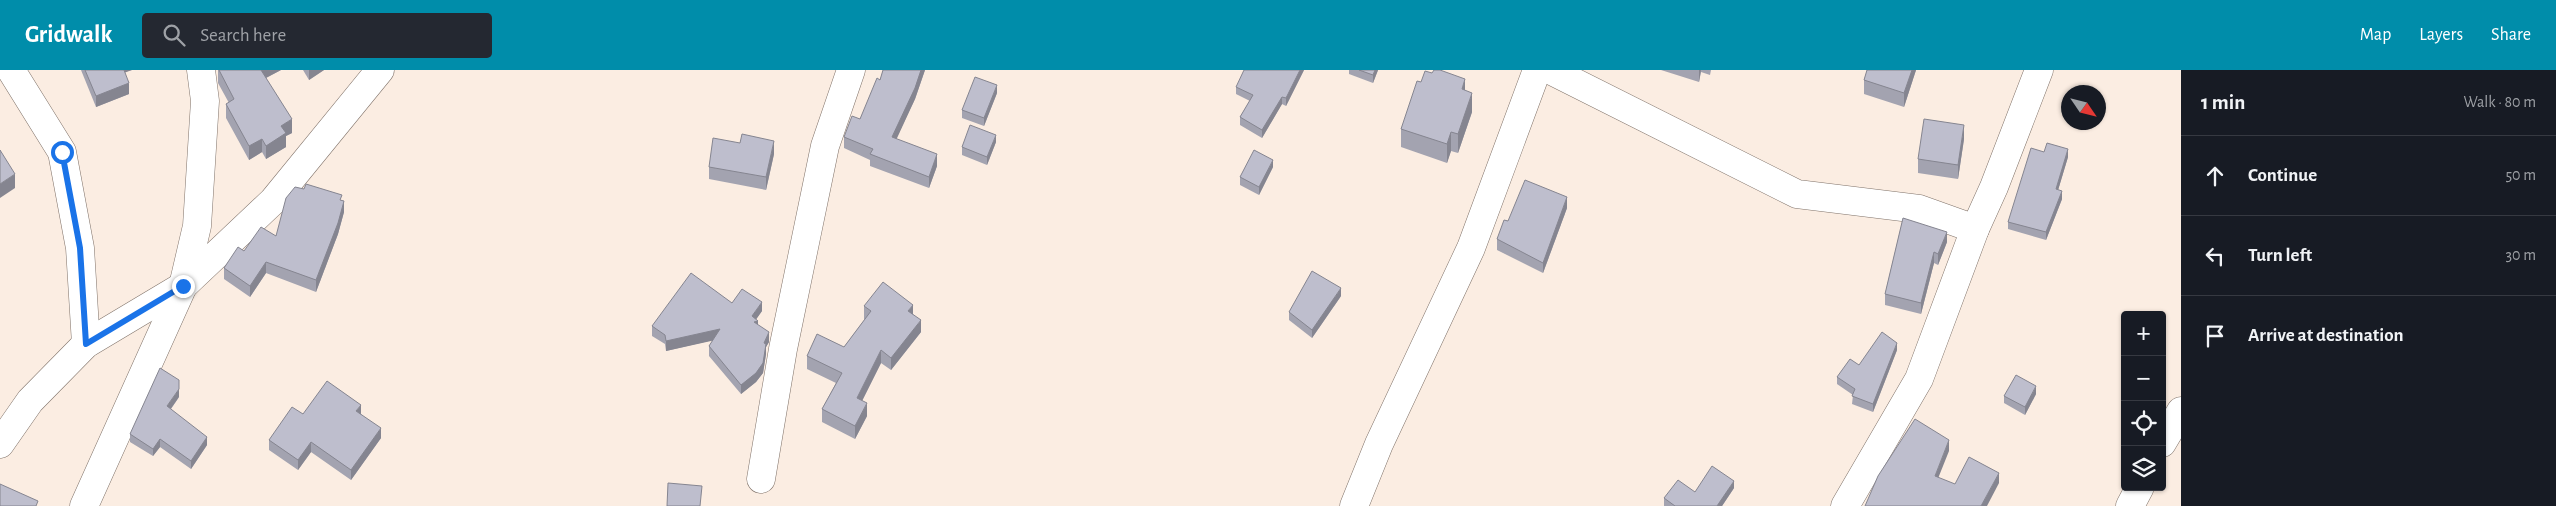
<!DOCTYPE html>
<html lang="en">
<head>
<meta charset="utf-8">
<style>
  :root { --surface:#171b24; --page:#242831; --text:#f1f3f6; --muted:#9ea1a6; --line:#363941; --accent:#008daa }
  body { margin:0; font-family:"Alegreya Sans",sans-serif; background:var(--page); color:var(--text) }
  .controls { position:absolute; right:15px; bottom:15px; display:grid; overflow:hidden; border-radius:5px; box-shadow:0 1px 4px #0004 }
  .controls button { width:45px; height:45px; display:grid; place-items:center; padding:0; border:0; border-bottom:1px solid var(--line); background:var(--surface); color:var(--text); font:25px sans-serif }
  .compass { position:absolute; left:2061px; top:15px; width:45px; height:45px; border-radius:50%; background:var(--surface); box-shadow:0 1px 4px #0004; rotate:125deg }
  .stop { position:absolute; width:15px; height:15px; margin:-11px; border:4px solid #1a73e8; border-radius:50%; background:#fff }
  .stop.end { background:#1a73e8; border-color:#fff; box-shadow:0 1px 5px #0008 }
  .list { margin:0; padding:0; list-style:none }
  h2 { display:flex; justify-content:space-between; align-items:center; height:65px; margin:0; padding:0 20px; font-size:21px }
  h2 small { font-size:16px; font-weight:400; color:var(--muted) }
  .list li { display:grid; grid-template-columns:32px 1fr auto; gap:15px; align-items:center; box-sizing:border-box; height:80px; padding:0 20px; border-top:1px solid var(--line) }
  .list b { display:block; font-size:19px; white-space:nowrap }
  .list em { font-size:16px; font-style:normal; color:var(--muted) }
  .icon { flex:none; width:28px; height:28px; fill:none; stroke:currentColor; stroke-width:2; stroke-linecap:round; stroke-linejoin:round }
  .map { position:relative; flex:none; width:2181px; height:436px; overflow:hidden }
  header { display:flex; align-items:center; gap:30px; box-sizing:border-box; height:70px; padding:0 25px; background:var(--accent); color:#fff }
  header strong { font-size:24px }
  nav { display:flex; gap:28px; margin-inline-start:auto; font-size:18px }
  .search { width:350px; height:45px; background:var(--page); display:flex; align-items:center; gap:12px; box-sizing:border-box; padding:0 18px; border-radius:5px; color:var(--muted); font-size:19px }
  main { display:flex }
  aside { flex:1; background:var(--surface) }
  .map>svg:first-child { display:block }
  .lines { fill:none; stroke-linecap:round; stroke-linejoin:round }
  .street-casing { stroke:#80736a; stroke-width:29 }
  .street { stroke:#fff; stroke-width:28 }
  .wall { fill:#a3a3b0 }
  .shaded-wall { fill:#858590 }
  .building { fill:#bebecd; stroke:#858590 }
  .route { stroke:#1a73e8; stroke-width:6 }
</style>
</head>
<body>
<header>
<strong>Gridwalk</strong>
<div class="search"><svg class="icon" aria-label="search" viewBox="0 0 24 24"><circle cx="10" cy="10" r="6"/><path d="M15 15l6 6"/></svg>Search here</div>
<nav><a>Map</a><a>Layers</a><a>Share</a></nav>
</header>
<main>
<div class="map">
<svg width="2181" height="436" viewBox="0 0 2181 436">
  <rect width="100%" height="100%" fill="#fbede2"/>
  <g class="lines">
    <g class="street-casing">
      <g id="street">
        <polyline points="11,0 62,82 80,178 86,274"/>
        <polyline points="1550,0 1797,124 1919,139 1975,159 1994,117 2039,0"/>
        <polyline points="2162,373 2181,341"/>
        <polyline points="0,374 30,331 86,274 183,216 273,131 380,0"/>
        <polyline points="761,409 783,279 825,76 851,0"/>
        <polyline points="84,436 183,216 197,156 205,31 201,0"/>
        <polyline points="1354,436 1379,374 1471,178 1537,0"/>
        <polyline points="1845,436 1919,309 1975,159"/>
        <polyline points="2130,436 2140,417"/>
      </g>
    </g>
    <use href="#street" class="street"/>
  </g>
  <g class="wall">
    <polygon points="81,0 132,0 124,2 129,24 96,37"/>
    <polygon points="218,0 281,0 266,8 292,63 286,66 286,77 266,89 262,82 249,90 226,48 226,34 229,33 218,13"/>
    <polygon points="303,0 324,0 309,10"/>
    <polygon points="883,0 925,0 915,29 896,69 937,96 929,118 870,96 870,90 844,78 844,67 860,49 880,10"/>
    <polygon points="1304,0 1286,36 1282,34 1262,68 1240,55 1240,47 1250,31 1236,24 1236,17"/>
    <polygon points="1349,0 1378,0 1373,13 1349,4"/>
    <polygon points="1661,0 1711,0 1710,5 1701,2 1699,12"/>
    <polygon points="1867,0 1916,0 1904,37 1864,24 1864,10"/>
    <polygon points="1421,12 1465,21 1472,42 1458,83 1451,81 1447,93 1401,77 1401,59"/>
    <polygon points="997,23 984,56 962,48 962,40"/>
    <polygon points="1964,69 1958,109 1918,103 1918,89"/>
    <polygon points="996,72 987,95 962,85 962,77"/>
    <polygon points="2044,82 2068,87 2058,120 2062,129 2046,170 2008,159 2008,152"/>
    <polygon points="774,84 766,120 709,109 709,97"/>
    <polygon points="1273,97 1259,125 1240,115 1240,107"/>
    <polygon points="342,130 344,142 338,164 316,222 266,203 250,227 224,209 224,198 244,181 276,166"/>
    <polygon points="1567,138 1543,203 1497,180 1497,169 1508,151"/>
    <polygon points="1903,148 1947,172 1938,195 1934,193 1921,244 1885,235 1885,224"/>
    <polygon points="1341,226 1312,268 1289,250 1289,242"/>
    <polygon points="864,236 913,244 921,262 891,300 881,293 862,331 867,346 855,369 822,352 822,339 836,313 807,299 807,286 844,277 865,249 864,249"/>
    <polygon points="762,241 756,249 758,255 769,272 766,277 766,284 763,303 756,312 741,324 709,286 709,276 713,270 666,281 665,274 652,266 652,256"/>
    <polygon points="1897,280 1873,342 1852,334 1853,325 1837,314 1837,307 1859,295"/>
    <polygon points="2036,324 2025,345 2004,333 2004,326"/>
    <polygon points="179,327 171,339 207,375 191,399 160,377 153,386 130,372 130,364"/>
    <polygon points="303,344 361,344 381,368 351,410 311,382 298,400 269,380 269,370"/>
    <polygon points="1734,418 1722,436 1664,436 1664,428 1695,422"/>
  </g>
  <g class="shaded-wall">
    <polygon points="121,0 132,0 121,4"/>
    <polygon points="260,0 281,0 260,11"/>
    <polygon points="309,0 324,0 309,10"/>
    <polygon points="921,0 925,0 915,29 892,79 892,67"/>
    <polygon points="1300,0 1304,0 1286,36 1286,28"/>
    <polygon points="1375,0 1378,0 1373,13 1373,5"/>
    <polygon points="1699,0 1701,0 1699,12"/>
    <polygon points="1912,0 1916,0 1904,37 1904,23"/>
    <polygon points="1465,9 1465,27 1462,19"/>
    <polygon points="129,13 129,24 96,37 96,26"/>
    <polygon points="997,15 997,23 984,56 984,48"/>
    <polygon points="1472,23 1472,42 1458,83 1458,64"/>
    <polygon points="1282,27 1282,34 1262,68 1262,60"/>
    <polygon points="292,49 292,63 286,66 286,77 266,89 266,76 281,56"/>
    <polygon points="1964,55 1964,69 1958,109 1958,95"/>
    <polygon points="1451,62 1451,81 1447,93 1447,74"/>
    <polygon points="996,65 996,72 987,95 987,87"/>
    <polygon points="262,69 262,82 249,90 249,76"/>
    <polygon points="774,71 774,84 766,120 766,107"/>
    <polygon points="2068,79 2068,87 2056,127 2056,119"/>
    <polygon points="937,84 937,96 929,118 929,107"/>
    <polygon points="1273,90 1273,97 1259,125 1259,117"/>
    <polygon points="15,104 15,118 0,128 0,114"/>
    <polygon points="2062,121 2062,129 2046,170 2046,162"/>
    <polygon points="1567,127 1567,138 1543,203 1543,193"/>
    <polygon points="344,131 344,142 338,164 316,222 316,210"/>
    <polygon points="1947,162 1947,172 1938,195 1938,184"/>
    <polygon points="1934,182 1934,193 1921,244 1921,233"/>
    <polygon points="266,192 266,203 250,227 250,216"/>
    <polygon points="1341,218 1341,226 1312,268 1312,260"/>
    <polygon points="762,232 762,241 755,251 758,251 758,260 752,246"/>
    <polygon points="913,235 913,248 908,241"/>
    <polygon points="921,250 921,262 891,300 891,288"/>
    <polygon points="720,259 720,269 666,281 666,271"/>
    <polygon points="769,262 769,272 766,277 766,284 763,303 756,312 741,324 741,315 764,273"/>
    <polygon points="1897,273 1897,280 1873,342 1873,334"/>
    <polygon points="881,280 881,293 857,341 857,328"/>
    <polygon points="2036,316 2036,324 2025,345 2025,337"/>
    <polygon points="179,319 179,327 167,344 167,336"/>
    <polygon points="867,333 867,346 855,369 855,356"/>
    <polygon points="361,335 361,345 356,341"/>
    <polygon points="381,358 381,368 351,410 351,400"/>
    <polygon points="207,367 207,375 191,399 191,391"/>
    <polygon points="160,369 160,377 153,386 153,379"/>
    <polygon points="1949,370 1949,381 1935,416 1935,406"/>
    <polygon points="311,372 311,382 298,400 298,390"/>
    <polygon points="1999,403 1999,413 1987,436 1981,436"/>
    <polygon points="1734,411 1734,418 1722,436 1717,436"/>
  </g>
  <g class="building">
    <polygon points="85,0 124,0 129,13 96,26"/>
    <polygon points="219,0 261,0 292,49 281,56 286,63 266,76 262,69 249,76 226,34 234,29"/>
    <polygon points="883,0 921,0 915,18 892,67 937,84 929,107 870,84 873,79 844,67 852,46 860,49 877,8 880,10"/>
    <polygon points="1244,0 1300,0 1286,28 1282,27 1262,60 1240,47 1253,25 1236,17"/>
    <polygon points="1359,0 1375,0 1373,5"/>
    <polygon points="1434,0 1440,0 1465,9 1462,19 1472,23 1458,64 1451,62 1447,74 1401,59 1417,11 1421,12 1425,1 1432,3"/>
    <polygon points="1867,0 1912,0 1904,23 1864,10"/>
    <polygon points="975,7 997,15 984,48 962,40"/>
    <polygon points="1924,49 1964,55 1958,95 1918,89"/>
    <polygon points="970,55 996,65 987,87 962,77"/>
    <polygon points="742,64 774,71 766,107 709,97 713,68 740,73"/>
    <polygon points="2047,73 2068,79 2056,119 2062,121 2046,162 2008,152 2031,78 2044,82"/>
    <polygon points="0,80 15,104 0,114"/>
    <polygon points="1254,80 1273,90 1259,117 1240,107"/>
    <polygon points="1525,110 1567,127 1543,193 1497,169 1504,150 1508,151"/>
    <polygon points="306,114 342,125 340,130 344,131 338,153 316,210 266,192 250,216 224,198 238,177 244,181 261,157 276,166 286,128 295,117 304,119"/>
    <polygon points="1903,148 1947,162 1938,184 1934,182 1921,233 1885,224"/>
    <polygon points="1312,201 1341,218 1312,260 1289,242"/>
    <polygon points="691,203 732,233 742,219 762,232 752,246 758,251 754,252 769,262 764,273 766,274 763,293 756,303 741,315 709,276 720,259 666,271 665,265 652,256"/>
    <polygon points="883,212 913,235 908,241 921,250 891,288 881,280 857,328 867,333 855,356 822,339 842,303 807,286 817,264 844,277 871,241 864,236"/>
    <polygon points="1882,262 1897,273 1873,334 1852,326 1855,319 1837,307 1850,289 1859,295"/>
    <polygon points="160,298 179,310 179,319 167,336 207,367 191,391 160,369 153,379 130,364"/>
    <polygon points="2016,305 2036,316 2025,337 2004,326"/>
    <polygon points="327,311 361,335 356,341 381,358 351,400 311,372 298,390 269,370 292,337 303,344"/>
    <polygon points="1915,349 1949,370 1935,406 1955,414 1969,387 1999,403 1981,436 1865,436 1878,406"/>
    <polygon points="1712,396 1734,411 1717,436 1675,436 1664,428 1678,410 1695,422"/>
    <polygon points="668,413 702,416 700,436 667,436"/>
    <polygon points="0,414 38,431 36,436 0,436"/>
  </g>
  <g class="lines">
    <polyline class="route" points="62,82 80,178 86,274 183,216"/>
  </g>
</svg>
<div class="controls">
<button>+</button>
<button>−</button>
<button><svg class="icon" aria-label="locate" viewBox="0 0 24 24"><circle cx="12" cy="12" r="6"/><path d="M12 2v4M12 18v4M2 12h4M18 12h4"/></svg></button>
<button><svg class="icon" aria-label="layers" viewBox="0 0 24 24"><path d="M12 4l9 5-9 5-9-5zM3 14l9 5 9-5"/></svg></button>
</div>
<svg class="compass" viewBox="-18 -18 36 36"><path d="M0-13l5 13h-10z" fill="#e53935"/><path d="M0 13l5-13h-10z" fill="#9ea1a6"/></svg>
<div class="stop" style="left:62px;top:82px"></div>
<div class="stop end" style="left:183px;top:216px"></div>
</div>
<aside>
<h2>1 min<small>Walk · 80 m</small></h2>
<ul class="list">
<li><svg class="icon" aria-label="ahead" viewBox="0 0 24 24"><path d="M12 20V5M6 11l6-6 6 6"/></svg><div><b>Continue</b></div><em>50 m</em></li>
<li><svg class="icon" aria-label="left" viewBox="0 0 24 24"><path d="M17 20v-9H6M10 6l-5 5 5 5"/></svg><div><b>Turn left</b></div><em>30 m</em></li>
<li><svg class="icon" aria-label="arrive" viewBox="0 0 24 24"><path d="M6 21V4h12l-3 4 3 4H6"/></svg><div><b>Arrive at destination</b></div></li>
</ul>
</aside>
</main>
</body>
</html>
